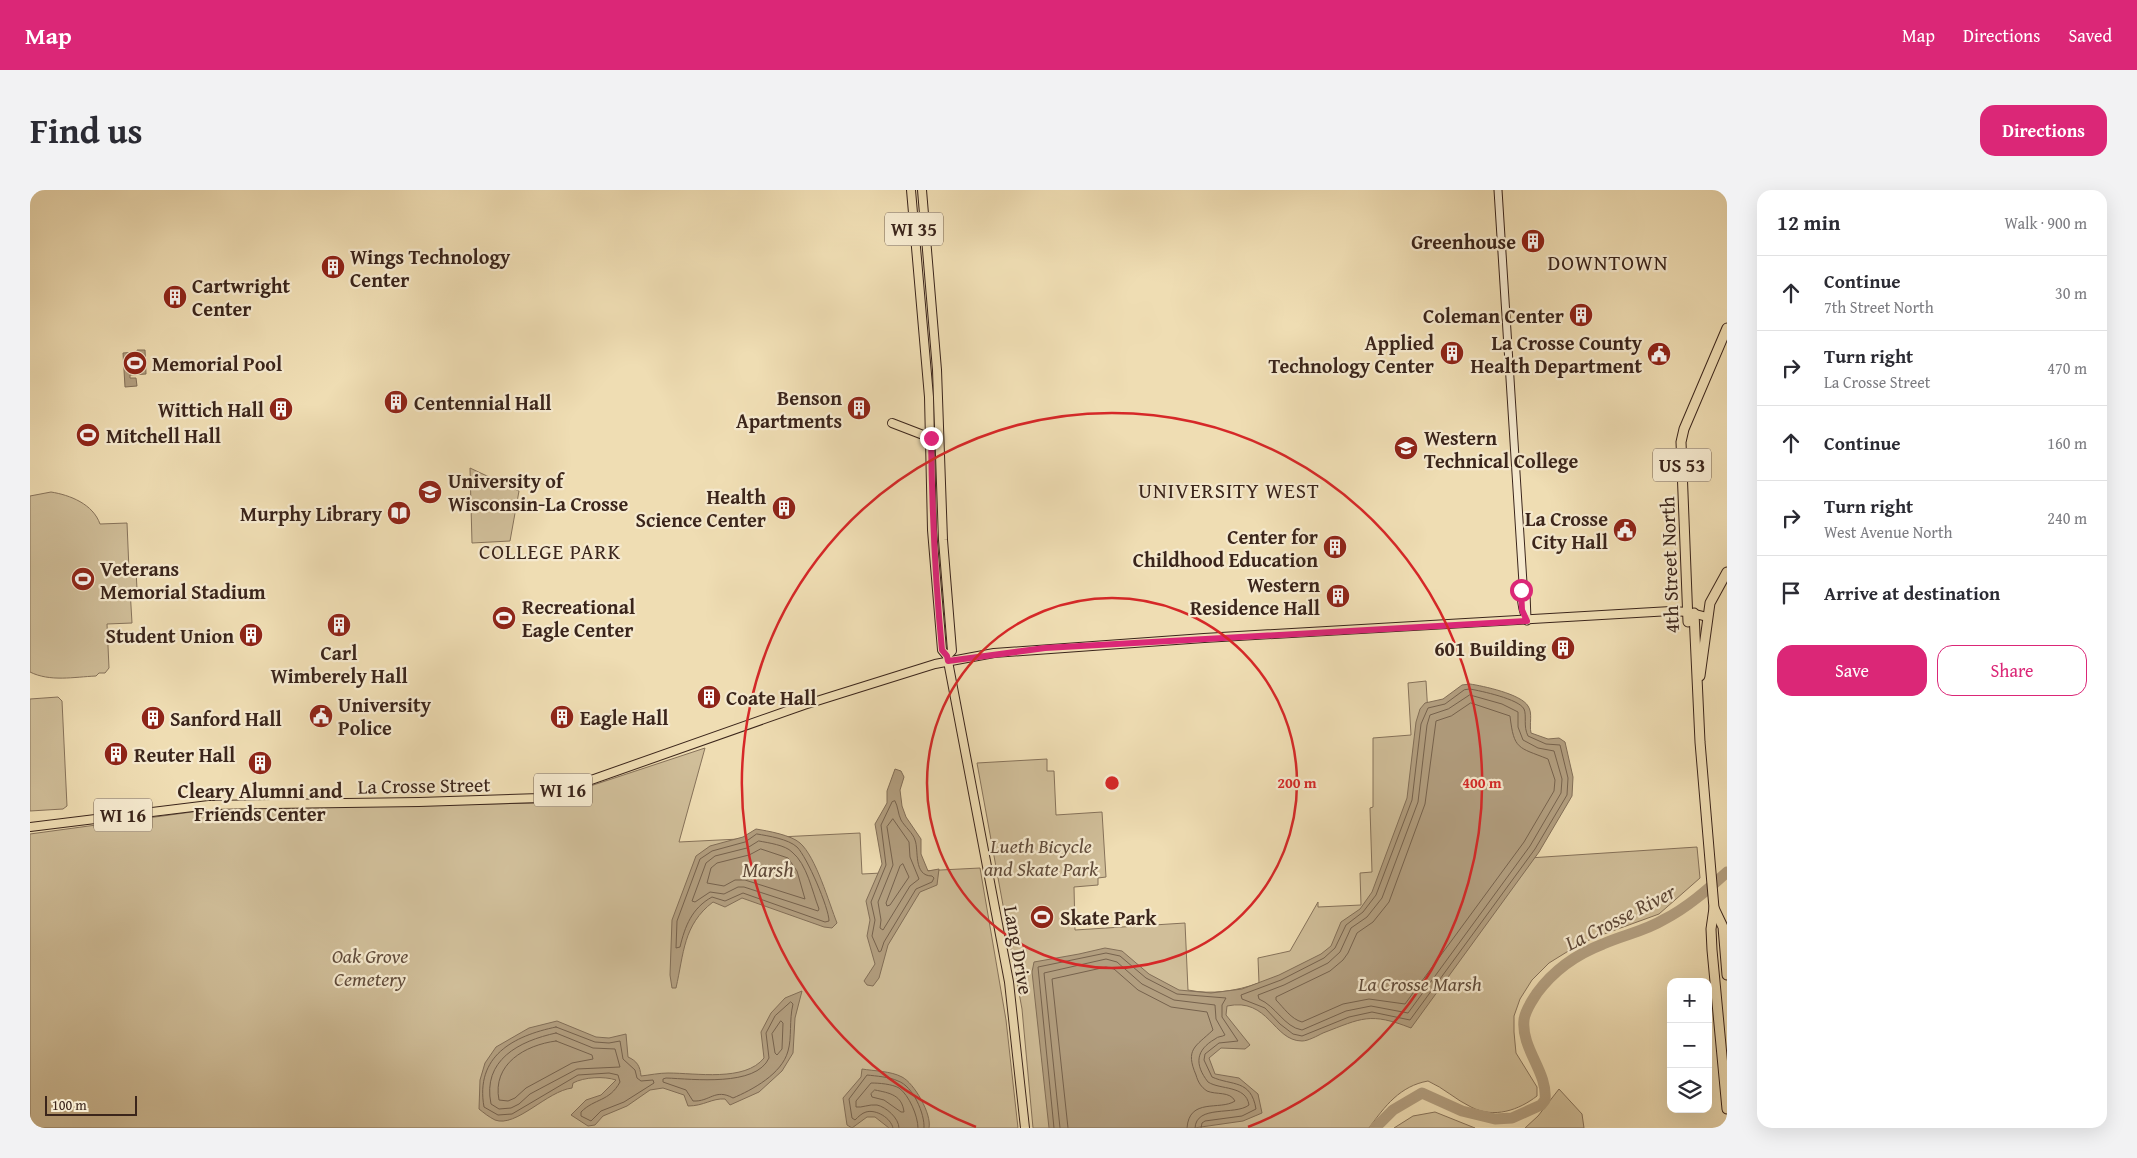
<!DOCTYPE html>
<html lang="en">
<head>
<meta charset="utf-8">
<style>
  :root { --surface:#fff; --page:#f2f2f3; --text:#2b2b33; --muted:#7c7c81; --line:#e1e1e2; --accent:#db2777 }
  body { margin:0; font-family:"Gentium Book Plus",serif; background:var(--page); color:var(--text) }
  .controls { position:absolute; right:15px; bottom:15px; display:grid; overflow:hidden; border-radius:10px; box-shadow:0 5px 20px #0002 }
  .controls button { width:45px; height:45px; display:grid; place-items:center; padding:0; border:0; border-bottom:1px solid var(--line); background:var(--surface); color:var(--text); font:25px sans-serif }
  .scale { position:absolute; left:15px; bottom:12px; width:92px; box-sizing:border-box; padding-left:5px; border:2px solid #3b251b; border-top:0; font-size:14px; line-height:18px; white-space:nowrap; color:#3b251b; -webkit-text-stroke:4px #f5e9ce; paint-order:stroke }
  .stop { position:absolute; width:15px; height:15px; margin:-11px; border:4px solid #db2777; border-radius:50%; background:#fff }
  .stop.end { background:#db2777; border-color:#fff; box-shadow:0 1px 5px #0008 }
  .list { margin:0; padding:0; list-style:none }
  h2 { display:flex; justify-content:space-between; align-items:center; height:65px; margin:0; padding:0 20px; font-size:21px }
  h2 small { font-size:16px; font-weight:400; color:var(--muted) }
  .list li { display:grid; grid-template-columns:32px 1fr auto; gap:15px; align-items:center; box-sizing:border-box; height:75px; padding:0 20px; border-top:1px solid var(--line) }
  .list b { display:block; font-size:19px; white-space:nowrap }
  .list p { margin:0; font-size:16px; white-space:nowrap; color:var(--muted) }
  .list em { font-size:16px; font-style:normal; color:var(--muted) }
  .actions { display:flex; gap:10px; padding:15px 20px }
  .actions a { flex:1; padding:11px 0; border:1px solid var(--accent); border-radius:15px; text-align:center; font-size:18px; color:var(--accent) }
  .actions .main { background:var(--accent); color:#fff }
  .icon { flex:none; width:28px; height:28px; fill:none; stroke:currentColor; stroke-width:2; stroke-linecap:round; stroke-linejoin:round }
  .map { position:relative; flex:none; width:1697px; height:938px; overflow:hidden; border-radius:15px }
  header { display:flex; align-items:center; gap:30px; box-sizing:border-box; height:70px; padding:0 25px; background:var(--accent); color:#fff }
  header strong { font-size:24px }
  nav { display:flex; gap:28px; margin-inline-start:auto; font-size:18px }
  .intro { display:flex; align-items:center; justify-content:space-between; box-sizing:border-box; height:120px; padding:0 30px }
  h1 { margin:0; font-size:35px }
  .button { padding:12px 22px; border-radius:15px; background:var(--accent); color:#fff; font-size:18px; font-weight:700 }
  main { display:flex; gap:30px; padding:0 30px }
  aside { flex:1; background:var(--surface); border-radius:15px; box-shadow:0 5px 20px #0002 }
  .map>svg:first-child { display:block }
  .green { fill:#d0be99; stroke:#86725a }
  .water { fill:#b29e7f; stroke:#826e57 }
  .lines { fill:none; stroke-linecap:round; stroke-linejoin:round }
  .shore { stroke:#76624d; stroke-width:1 }
  .river { stroke:#b29e7f; stroke-width:11 }
  .secondary-casing { stroke:#3b251b; stroke-width:9 }
  .primary-casing { stroke:#3b251b; stroke-width:10 }
  .highway-casing { stroke:#3b251b; stroke-width:11 }
  .secondary { stroke:#f5e9ce; stroke-width:7 }
  .primary { stroke:#efddb3; stroke-width:8 }
  .highway { stroke:#efddb3; stroke-width:9 }
  .route { stroke:#db2777; stroke-width:6 }
  .ring { fill:none; stroke:#d62828; stroke-width:2.5 }
  .labels { text-anchor:middle; dominant-baseline:central; stroke-width:4.5; stroke-linejoin:round; paint-order:stroke }
  .shield { fill:#f5e9ce; stroke:#736051; stroke-width:1 }
  .shield-label { font-size:19px; font-weight:bold; fill:#3b251b }
  .poi-label { font-size:20px; font-weight:bold; fill:#3b251b; stroke:#f5e9ce; text-anchor:start }
  .street-label { font-size:20px; fill:#3b251b; stroke:#f5e9ce }
  .park-label { font-size:20px; font-style:italic; fill:#604b3a; stroke:#f5e9ce }
  .neighbourhood-label { font-size:21px; letter-spacing:1px; fill:#3b251b; stroke:#f5e9ce }
  .water-label { font-size:21px; font-style:italic; fill:#5f4939; stroke:#f5e9ce }
  .centre { fill:#d62828; stroke:#f5e9ce; stroke-width:2.5 }
  .ring-label { font-size:15px; text-anchor:middle; font-weight:bold; fill:#d62828; stroke:#f5e9ce; stroke-width:4.5; stroke-linejoin:round; paint-order:stroke }
</style>
</head>
<body>
<header>
<strong>Map</strong>
<nav><a>Map</a><a>Directions</a><a>Saved</a></nav>
</header>
<div class="intro"><h1>Find us</h1><a class="button">Directions</a></div>
<main>
<div class="map">
<svg width="1697" height="938" viewBox="0 0 1697 938">
  <rect width="100%" height="100%" fill="#efddb3"/>
  <filter id="stains"><feTurbulence type="fractalNoise" baseFrequency=".004" numOctaves="4"/><feColorMatrix values="0 0 0 0 .2 0 0 0 0 .09 0 0 0 0 .02 0 0 0 .5 -.17"/></filter>
  <radialGradient id="worn" r=".72"><stop offset=".6" stop-color="#630" stop-opacity="0"/><stop offset="1" stop-color="#630" stop-opacity=".3"/></radialGradient>
  <g class="green">
    <polygon points="440,278 489,301 480,351 442,353"/>
    <path d="M21,302C40,305 63,314 70,334L97,333L99,380H106L107,399H100L102,433L77,434L79,478L75,483H69L66,486C44,487 20,492 0,482V306Z"/>
    <path d="M1396,491L1407,674L1667,657L1670,688L1629,724L1563,748L1540,760L1519,773L1502,790L1490,809L1484,826V842L1486,863L1507,897V906C1489,920 1464,929 1441,917C1426,910 1414,898 1398,891C1370,896 1355,916 1339,938H1003L992,819L947,573L1017,569V581H1024L1026,625L1072,622L1076,687L1068,688V695L1044,697L1045,740L1155,733L1158,800C1182,805 1206,801 1229,793L1228,768L1260,761L1288,712V717L1331,715L1330,683L1342,682L1340,618L1343,617V548L1381,545L1378,493Z"/>
    <polygon points="28,507 32,511 37,616 33,619 0,621 0,509"/>
    <polygon points="675,558 649,652 830,643 832,684 950,678 976,830 988,938 0,938 0,644 184,619 509,613"/>
    <polygon points="1529,899 1552,924 1554,938 1495,938 1508,926"/>
    <polygon points="1405,922 1445,938 1364,938 1383,926"/>
  </g>
  <g class="water">
    <polygon points="107,160 115,160 116,184 100,185 100,188 106,188 107,196 95,197 93,163 107,162"/>
    <path d="M1440,494C1453,496 1491,504 1498,516C1503,523 1499,534 1501,543L1518,549L1529,548L1535,552L1543,587L1542,606L1509,662L1381,838C1340,822 1332,828 1293,843C1287,846 1278,851 1272,851C1243,851 1239,807 1197,816L1196,825L1220,855L1215,859L1191,858L1179,868L1185,884L1209,888L1228,904L1232,923L1213,931L1164,938H1019L1002,782L1004,772L1049,764L1075,758L1092,761L1119,784L1149,800L1181,803L1212,799L1249,785L1291,764L1301,756L1311,732L1330,719L1342,702L1377,608L1386,532L1390,519L1395,513L1413,509L1432,495Z"/>
    <polygon points="865,579 871,581 874,587 870,600 872,616 876,627 891,649 891,664 898,681 909,679 907,695 890,702 858,755 849,788 843,796 837,795 834,791 845,774 837,746 840,730 836,711 852,674 845,634 857,613 857,601"/>
    <path d="M726,639C738,641 761,645 770,653C786,667 799,713 807,733L802,738L794,737L712,708L695,717L683,712C653,735 654,763 646,798H642L640,785L642,730L666,666L680,656L713,647Z"/>
    <path d="M772,801L765,828L763,863L752,881L729,902L700,915L695,909C682,908 674,916 658,916L654,905L633,898L620,900L597,916L573,926L565,935L558,936L541,925L556,910L571,905L586,890C574,886 554,887 543,893L542,898C517,901 486,938 465,930C459,927 454,923 449,919L450,890L455,873L466,857L499,838L527,831L566,847L579,848L596,844L598,867C607,871 610,876 611,886C620,885 629,883 638,883C666,883 715,892 734,868L731,842L741,823L755,808Z"/>
    <path d="M832,879C844,881 861,881 872,887C884,893 902,924 899,938H859L845,927H837L822,938L817,935L813,908L831,887Z"/>
  </g>
  <g class="lines">
    <g class="shore">
      <path d="M1440,499C1451,501 1489,509 1494,519C1497,526 1493,536 1498,546L1516,554L1530,555L1538,588L1537,605L1505,659L1380,830L1342,822L1319,827L1272,846L1263,844L1250,834L1235,818L1212,809L1211,805L1251,790L1294,768L1305,758L1316,735L1333,722L1346,705L1382,610L1391,534L1398,518L1415,514L1434,500Z"/>
      <path d="M1440,505L1472,514L1488,522V537L1493,550L1508,558L1524,561L1532,589L1531,603L1500,656L1378,823L1341,816L1316,821L1272,840C1254,837 1246,816 1229,809L1228,805L1254,795L1298,773L1310,762L1321,738L1337,727L1352,708L1388,612L1397,535L1400,525L1418,519Z"/>
      <path d="M1441,513L1480,526C1484,560 1488,557 1518,569L1525,590L1524,601L1494,652L1375,814L1339,809L1313,814L1272,832C1261,829 1254,818 1246,810V807L1300,781L1313,770L1318,763L1327,743L1343,732L1359,712L1395,614L1406,531L1421,526Z"/>
      <path d="M865,611C868,616 868,624 871,630C875,637 883,643 885,650C889,660 883,686 902,686L904,688L902,692L886,699L854,752L851,761L849,762L842,746L845,730L841,712L856,675L851,635L862,612Z"/>
      <polygon points="863,629 879,652 880,667 889,689 880,696 853,740 850,738 851,730 848,712 863,675 857,637"/>
      <path d="M727,644C739,646 758,649 767,657C777,667 799,718 799,731L795,732L713,703L695,711L682,707C662,718 655,736 650,757L646,758L647,731L670,669L682,661L715,652Z"/>
      <path d="M729,651C739,653 755,655 762,662C777,674 782,701 789,719L788,721L714,697H708L694,704L680,702L665,712L662,711L676,673L685,666L717,658Z"/>
      <polygon points="731,659 758,668 767,681 775,709 715,690 705,690 694,696 677,693 681,678 687,673 719,665"/>
      <polygon points="873,674 879,687 860,715 857,716 856,713 870,676"/>
      <path d="M761,812L763,814C759,830 762,848 758,861C752,884 722,900 703,908C685,898 680,912 663,911L656,900L633,892V889L636,888C663,889 726,897 739,868L736,843L745,826Z"/>
      <polygon points="751,831 753,833 752,859 747,865 745,863 742,844"/>
      <path d="M526,837L565,852L579,853L590,851L593,869L605,880L607,888L611,891L623,890L624,893L594,912L571,921L561,931L551,926V922C565,908 579,912 590,892L588,885L579,883L548,885L482,924L468,925L454,917C445,866 483,846 526,837Z"/>
      <path d="M526,843L563,858L585,859L590,877L547,879L500,904L489,914L481,918L469,919L461,914C452,870 489,851 526,843Z"/>
      <path d="M526,851L562,865L563,869L542,873L496,898L485,908L478,911L469,910C462,874 495,855 526,851Z"/>
      <path d="M845,900C860,903 872,905 874,922H871L854,910L842,907L841,904Z"/>
      <path d="M863,938C861,928 846,919 836,922C832,923 828,927 825,930L822,928L819,909L837,885C846,886 860,887 868,891C883,896 895,924 894,938"/>
      <path d="M869,938C869,928 856,917 847,915C839,914 832,918 826,917V911L841,893C849,893 862,894 869,898C879,905 888,926 888,938"/>
      <path d="M1024,938L1008,777L1076,763L1090,766L1116,788L1147,804L1196,808L1192,815V827L1208,851L1189,853L1175,864L1174,870L1182,887C1202,896 1221,889 1226,919L1212,926L1175,931L1172,933L1171,938"/>
      <path d="M1030,938L1014,783L1076,769L1087,772L1112,794L1144,810L1185,815L1186,829L1195,845C1192,847 1188,846 1185,849C1166,860 1164,874 1178,892C1190,900 1216,895 1219,915C1205,926 1166,914 1165,938"/>
      <path d="M1038,938L1022,789L1076,777L1084,779L1108,800L1141,817L1177,822L1183,840C1165,857 1155,859 1166,885C1168,892 1171,897 1177,901C1186,905 1200,901 1205,911C1190,921 1159,907 1157,938"/>
    </g>
    <path class="river" d="M1345,938L1363,920L1392,903L1432,921L1465,929L1482,928L1511,915L1515,910C1518,882 1491,859 1494,830C1495,820 1502,811 1507,803C1524,780 1547,764 1573,754C1593,745 1615,741 1633,730C1657,718 1677,700 1697,682"/>
    <g class="secondary-casing">
      <g id="secondary">
        <path d="M1468,0L1493,393C1489,407 1492,419 1497,431"/>
        <polyline points="1493,394 1496,403 1497,430"/>
      </g>
    </g>
    <g class="primary-casing">
      <g id="primary">
        <polyline points="881,0 899,207 902,340 912,460 917,466 979,792 995,938"/>
        <polyline points="892,0 907,180 913,350 922,461 917,466"/>
        <polyline points="862,233 901,248"/>
        <polyline points="0,637 179,615 389,612 510,608 774,515 905,474 964,463 1174,448 1641,421 1658,422 1677,427"/>
      </g>
    </g>
    <g class="highway-casing">
      <g id="highway">
        <polyline points="1664,423 1670,552 1684,718 1681,739 1682,760 1697,919"/>
        <polyline points="1658,432 1651,252 1654,239 1697,138"/>
        <polyline points="1670,486 1680,413 1697,382"/>
        <polyline points="1684,718 1693,737 1697,785"/>
      </g>
    </g>
    <use href="#secondary" class="secondary"/>
    <use href="#primary" class="primary"/>
    <use href="#highway" class="highway"/>
  </g>
  <g class="lines">
    <path class="route" d="M901,248C902,319 905,389 912,460L917,466L918,471L1015,458L1497,431L1492,420L1491,400"/>
  </g>
  <g class="ring">
    <circle cx="1082" cy="593" r="185"/>
    <path d="M946 937A370 370 0 1 1 1218 937"/>
  </g>
  <defs>
    <g id="building-disc" transform="scale(1.25)"><circle r="9.5" fill="#8f2418" stroke="#f5e9ce"/><path d="M-4-6H4V6H1V3H-1V6H-4ZM-2.5-4.3h1.7v1.8h-1.7ZM.8-4.3h1.7v1.8H.8ZM-2.5-1h1.7V.8h-1.7ZM.8-1h1.7V.8H.8Z" fill="#fff"/></g>
    <g id="civic-disc" transform="scale(1.25)"><circle r="9.5" fill="#8f2418" stroke="#f5e9ce"/><path d="M-.6-6.5H3V-4.5H.6V-3L4-1V1h2V6H-6V1h2V-1L-.6-3ZM-1.2 2.5V6h2.4V2.5Z" fill="#fff"/></g>
    <g id="stadium-disc" transform="scale(1.25)"><circle r="9.5" fill="#8f2418" stroke="#f5e9ce"/><path d="M0-5a6.5 5 0 1 0 0 10a6.5 5 0 1 0 0-10ZM-3.5-1.8h7v3.6h-7Z" fill="#fff"/></g>
    <g id="university-disc" transform="scale(1.25)"><circle r="9.5" fill="#8f2418" stroke="#f5e9ce"/><path d="M0-5L7-2L0 1L-7-2ZM-4 1L0 2.5L4 1V4Q0 6-4 4Z" fill="#fff"/></g>
    <g id="library-disc" transform="scale(1.25)"><circle r="9.5" fill="#8f2418" stroke="#f5e9ce"/><path d="M-6-4Q-3-5.5-.7-3.5V5Q-3 3-6 4ZM6-4Q3-5.5 .7-3.5V5Q3 3 6 4Z" fill="#fff"/></g>
  </defs>
  <g fill-rule="evenodd">
    <use href="#building-disc" x="1503" y="51"/>
    <use href="#building-disc" x="303" y="77"/>
    <use href="#building-disc" x="145" y="107"/>
    <use href="#building-disc" x="1551" y="125"/>
    <use href="#building-disc" x="1422" y="163"/>
    <use href="#civic-disc" x="1629" y="164"/>
    <use href="#stadium-disc" x="105" y="173"/>
    <use href="#building-disc" x="366" y="212"/>
    <use href="#building-disc" x="829" y="218"/>
    <use href="#building-disc" x="251" y="219"/>
    <use href="#stadium-disc" x="58" y="245"/>
    <use href="#university-disc" x="1376" y="258"/>
    <use href="#university-disc" x="400" y="302"/>
    <use href="#building-disc" x="754" y="318"/>
    <use href="#library-disc" x="369" y="323"/>
    <use href="#civic-disc" x="1595" y="340"/>
    <use href="#building-disc" x="1305" y="357"/>
    <use href="#stadium-disc" x="53" y="389"/>
    <use href="#building-disc" x="1308" y="406"/>
    <use href="#stadium-disc" x="474" y="428"/>
    <use href="#building-disc" x="309" y="435"/>
    <use href="#building-disc" x="221" y="445"/>
    <use href="#building-disc" x="1533" y="458"/>
    <use href="#building-disc" x="679" y="507"/>
    <use href="#civic-disc" x="291" y="526"/>
    <use href="#building-disc" x="532" y="527"/>
    <use href="#building-disc" x="123" y="528"/>
    <use href="#building-disc" x="86" y="564"/>
    <use href="#building-disc" x="230" y="573"/>
    <use href="#stadium-disc" x="1012" y="727"/>
  </g>
  <g class="labels">
    <g class="shield">
      <rect x="855" y="22.5" width="58" height="33" rx="4"/>
      <rect x="1623" y="258.5" width="58" height="33" rx="4"/>
      <rect x="504" y="583.5" width="58" height="33" rx="4"/>
      <rect x="64" y="608.5" width="58" height="33" rx="4"/>
    </g>
    <g class="shield-label">
      <text x="884" y="39">WI 35</text>
      <text x="1652" y="275">US 53</text>
      <text x="533" y="600">WI 16</text>
      <text x="93" y="625">WI 16</text>
    </g>
    <g class="poi-label">
      <text x="1486" y="51" text-anchor="end">Greenhouse</text>
      <text x="320" y="66">Wings Technology<tspan x="320" dy="23">Center</tspan></text>
      <text x="162" y="95">Cartwright<tspan x="162" dy="23">Center</tspan></text>
      <text x="1534" y="125" text-anchor="end">Coleman Center</text>
      <text x="1404" y="152" text-anchor="end">Applied<tspan x="1404" dy="23">Technology Center</tspan></text>
      <text x="1612" y="152" text-anchor="end">La Crosse County<tspan x="1612" dy="23">Health Department</tspan></text>
      <text x="122" y="173">Memorial Pool</text>
      <text x="812" y="207" text-anchor="end">Benson<tspan x="812" dy="23">Apartments</tspan></text>
      <text x="384" y="212">Centennial Hall</text>
      <text x="234" y="219" text-anchor="end">Wittich Hall</text>
      <text x="76" y="245">Mitchell Hall</text>
      <text x="1394" y="247">Western<tspan x="1394" dy="23">Technical College</tspan></text>
      <text x="418" y="290">University of<tspan x="418" dy="23">Wisconsin-La Crosse</tspan></text>
      <text x="736" y="306" text-anchor="end">Health<tspan x="736" dy="23">Science Center</tspan></text>
      <text x="352" y="323" text-anchor="end">Murphy Library</text>
      <text x="1578" y="328" text-anchor="end">La Crosse<tspan x="1578" dy="23">City Hall</tspan></text>
      <text x="1288" y="346" text-anchor="end">Center for<tspan x="1288" dy="23">Childhood Education</tspan></text>
      <text x="70" y="378">Veterans<tspan x="70" dy="23">Memorial Stadium</tspan></text>
      <text x="1290" y="394" text-anchor="end">Western<tspan x="1290" dy="23">Residence Hall</tspan></text>
      <text x="492" y="416">Recreational<tspan x="492" dy="23">Eagle Center</tspan></text>
      <text x="204" y="445" text-anchor="end">Student Union</text>
      <text x="1516" y="458" text-anchor="end">601 Building</text>
      <text x="309" y="462" text-anchor="middle">Carl<tspan x="309" dy="23">Wimberely Hall</tspan></text>
      <text x="696" y="507">Coate Hall</text>
      <text x="308" y="514">University<tspan x="308" dy="23">Police</tspan></text>
      <text x="550" y="527">Eagle Hall</text>
      <text x="140" y="528">Sanford Hall</text>
      <text x="104" y="564">Reuter Hall</text>
      <text x="230" y="600" text-anchor="middle">Cleary Alumni and<tspan x="230" dy="23">Friends Center</tspan></text>
      <text x="1030" y="727">Skate Park</text>
    </g>
    <g class="street-label">
      <text transform="translate(1639 375) rotate(-92)">4th Street North</text>
      <text transform="translate(394 595) rotate(-1)">La Crosse Street</text>
      <text transform="translate(989 760) rotate(80)">Lang Drive</text>
    </g>
    <g class="park-label">
      <text x="1011" y="655">Lueth Bicycle<tspan x="1011" dy="23">and Skate Park</tspan></text>
      <text x="340" y="765">Oak Grove<tspan x="340" dy="23">Cemetery</tspan></text>
      <text x="1390" y="793">La Crosse Marsh</text>
    </g>
    <g class="neighbourhood-label">
      <text x="1578" y="72">DOWNTOWN</text>
      <text x="1199" y="300">UNIVERSITY WEST</text>
      <text x="520" y="361">COLLEGE PARK</text>
    </g>
    <g class="water-label">
      <text x="738" y="679">Marsh</text>
      <text transform="translate(1590 727) rotate(-27)">La Crosse River</text>
    </g>
  </g>
  <circle cx="1082" cy="593" r="8" class="centre"/>
  <g class="ring-label">
    <text x="1267" y="598">200 m</text>
    <text x="1452" y="598">400 m</text>
  </g>
  <rect width="100%" height="100%" filter="url(#stains)"/>
  <rect width="100%" height="100%" fill="url(#worn)"/>
</svg>
<div class="controls">
<button>+</button>
<button>−</button>
<button><svg class="icon" aria-label="layers" viewBox="0 0 24 24"><path d="M12 4l9 5-9 5-9-5zM3 14l9 5 9-5"/></svg></button>
</div>
<div class="scale">100 m</div>
<div class="stop" style="left:1491px;top:400px"></div>
<div class="stop end" style="left:901px;top:248px"></div>
</div>
<aside>
<h2>12 min<small>Walk · 900 m</small></h2>
<ul class="list">
<li><svg class="icon" aria-label="ahead" viewBox="0 0 24 24"><path d="M12 20V5M6 11l6-6 6 6"/></svg><div><b>Continue</b><p>7th Street North</p></div><em>30 m</em></li>
<li><svg class="icon" aria-label="right" viewBox="0 0 24 24"><path d="M7 20v-9h11M14 6l5 5-5 5"/></svg><div><b>Turn right</b><p>La Crosse Street</p></div><em>470 m</em></li>
<li><svg class="icon" aria-label="ahead" viewBox="0 0 24 24"><path d="M12 20V5M6 11l6-6 6 6"/></svg><div><b>Continue</b></div><em>160 m</em></li>
<li><svg class="icon" aria-label="right" viewBox="0 0 24 24"><path d="M7 20v-9h11M14 6l5 5-5 5"/></svg><div><b>Turn right</b><p>West Avenue North</p></div><em>240 m</em></li>
<li><svg class="icon" aria-label="arrive" viewBox="0 0 24 24"><path d="M6 21V4h12l-3 4 3 4H6"/></svg><div><b>Arrive at destination</b></div></li>
</ul>
<div class="actions"><a class="main">Save</a><a>Share</a></div>
</aside>
</main>
</body>
</html>
